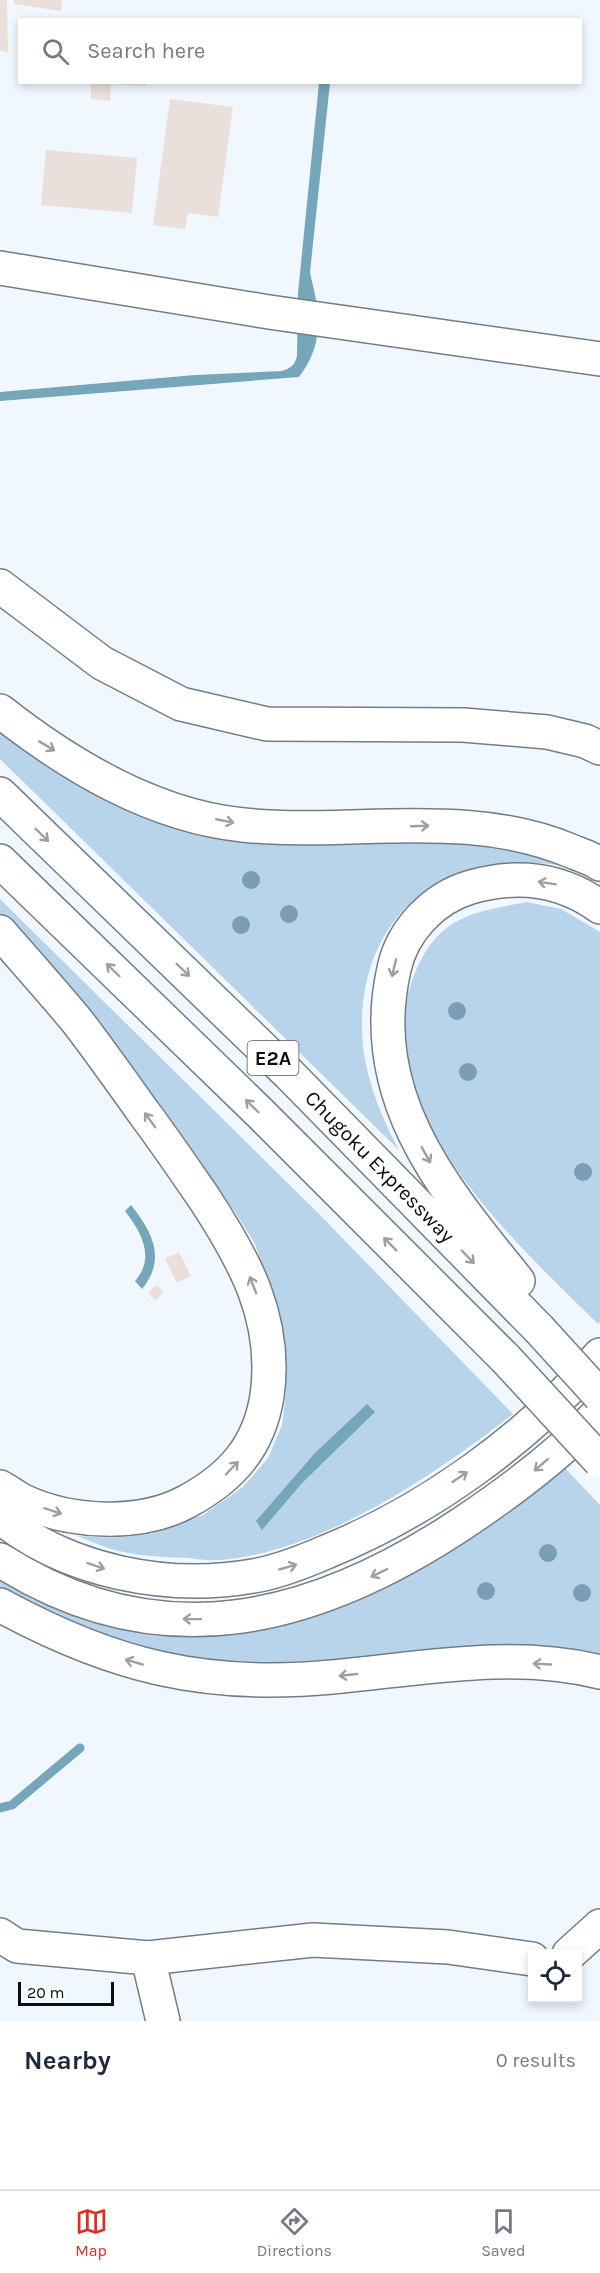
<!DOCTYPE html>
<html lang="en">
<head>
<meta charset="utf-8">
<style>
  :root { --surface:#fff; --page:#f2f2f3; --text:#1f2937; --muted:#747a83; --line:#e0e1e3; --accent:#d93025 }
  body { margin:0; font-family:Karla,sans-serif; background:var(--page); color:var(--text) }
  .controls { position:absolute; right:18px; bottom:18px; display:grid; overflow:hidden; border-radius:0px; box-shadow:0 3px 9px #0003 }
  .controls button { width:54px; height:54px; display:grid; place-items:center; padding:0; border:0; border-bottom:2px solid var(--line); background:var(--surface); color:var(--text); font:30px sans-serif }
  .scale { position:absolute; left:18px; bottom:15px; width:96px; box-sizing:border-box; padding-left:6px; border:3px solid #0b0e11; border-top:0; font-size:16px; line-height:21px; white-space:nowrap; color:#0b0e11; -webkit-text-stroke:4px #fff; paint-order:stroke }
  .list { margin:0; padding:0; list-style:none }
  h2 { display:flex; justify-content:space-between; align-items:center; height:78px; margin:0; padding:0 24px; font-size:26px }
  h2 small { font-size:20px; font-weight:400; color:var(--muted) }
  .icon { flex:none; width:33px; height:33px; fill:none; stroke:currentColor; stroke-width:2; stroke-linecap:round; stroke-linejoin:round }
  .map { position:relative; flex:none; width:600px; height:2021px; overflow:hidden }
  .search { position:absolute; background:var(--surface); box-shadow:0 3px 9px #0003; left:18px; right:18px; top:18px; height:66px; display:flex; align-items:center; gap:15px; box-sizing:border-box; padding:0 21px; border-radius:0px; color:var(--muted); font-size:22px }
  .sheet { height:168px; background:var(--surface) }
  nav { display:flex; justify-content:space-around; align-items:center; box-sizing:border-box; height:84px; border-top:2px solid var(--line); background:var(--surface); font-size:16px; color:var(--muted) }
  nav a { display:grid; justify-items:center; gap:3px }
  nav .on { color:var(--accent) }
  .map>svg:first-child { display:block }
  .green { fill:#b8d4ea }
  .water { fill:#76a6b9 }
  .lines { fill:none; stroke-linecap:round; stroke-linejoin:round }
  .stream { stroke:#76a6b9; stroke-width:9 }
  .building { fill:#eadfda }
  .minor-casing { stroke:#757d84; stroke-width:36 }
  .highway-casing { stroke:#757d84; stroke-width:36 }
  .minor { stroke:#fff; stroke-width:33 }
  .highway { stroke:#fff; stroke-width:33 }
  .highway-bridge-casing { stroke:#757d84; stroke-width:36; stroke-linecap:butt }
  .highway-bridge { stroke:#fff; stroke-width:33 }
  .tree { fill:#7a9eb7 }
  .oneway { stroke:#9d9fa0 }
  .labels { text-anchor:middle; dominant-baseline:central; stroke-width:5; stroke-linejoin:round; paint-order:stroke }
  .shield { fill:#fff; stroke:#545658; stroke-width:1.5 }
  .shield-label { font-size:20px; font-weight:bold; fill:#0b0e11 }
  .street-label { font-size:21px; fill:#0b0e11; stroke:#fff }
</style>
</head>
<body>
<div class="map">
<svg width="600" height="2021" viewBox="0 0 600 2021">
  <rect width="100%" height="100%" fill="#f0f7fe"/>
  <g class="green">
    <path d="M0,730L100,796L404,841L493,843L578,869C466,843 367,896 362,1019C360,1064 378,1111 399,1150L0,759Z"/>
    <path d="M0,899L320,1215L513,1414C435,1475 320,1553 219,1560C209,1561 198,1559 188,1558C162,1557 135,1556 111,1549C99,1545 88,1540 77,1536L112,1538L152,1534L203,1515L243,1487L268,1458L282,1425L286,1392L284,1346L273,1295L255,1244L237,1215L124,1057L0,913Z"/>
    <path d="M527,902L561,909L600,932V1322L598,1324C517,1244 367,1109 412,981C435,918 467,913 527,902Z"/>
    <polygon points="565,1468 600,1505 600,1656 385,1656 251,1664 195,1663 119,1645 38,1608 0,1586 0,1578 184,1631 439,1556 505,1514"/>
  </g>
  <g class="water">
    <path d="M319,83H330L310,272C311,280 314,287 315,295C322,325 318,353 299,377L0,401V392L195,375L282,371C291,368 295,365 297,356L298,293Z"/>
    <path d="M131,1205C152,1232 167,1258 142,1289L135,1281C156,1257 141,1232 125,1211Z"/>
    <polygon points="367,1404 375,1412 302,1483 262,1530 256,1521 315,1453"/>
  </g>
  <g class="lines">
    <polyline class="stream" points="0,1808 12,1805 80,1748"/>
  </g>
  <g class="building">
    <polygon points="0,0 7,0 8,53 0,50"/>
    <polygon points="14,0 62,0 61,11 14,4"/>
    <polygon points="91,82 111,82 110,101 91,99"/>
    <polygon points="112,82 147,82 146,86 112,84"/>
    <polygon points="170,99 233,107 218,217 188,213 185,229 153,225"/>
    <polygon points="46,150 137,158 132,213 41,205"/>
    <polygon points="179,1252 191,1276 177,1283 165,1259"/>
    <polygon points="157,1285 164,1292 155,1301 148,1293"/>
  </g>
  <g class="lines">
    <g class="minor-casing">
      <g id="minor">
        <polyline points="0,268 269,312 600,359"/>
        <polyline points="0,586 102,663 181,704 267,724 463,725 547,732 585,741 600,748"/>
        <polyline points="0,1935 17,1946 148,1958 313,1940 448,1947 532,1959"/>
        <polyline points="569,1954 600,1926"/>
        <polyline points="148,1958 163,2021"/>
      </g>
    </g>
    <g class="highway-casing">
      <g id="highway">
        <path d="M0,711C70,766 153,816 243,825C352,836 467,807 571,851C581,855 591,858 600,864"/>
        <path id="s1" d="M0,794L289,1074L539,1329"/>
        <polyline points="0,861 259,1112 506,1359"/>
        <path d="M0,932C26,962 52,991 77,1021C100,1051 122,1082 144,1113C165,1141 184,1169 204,1198C244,1259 278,1319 267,1396C259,1447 231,1478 186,1502C139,1527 70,1523 23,1501C15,1497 8,1491 0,1487"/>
        <path d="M518,1281C443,1188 365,1097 394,969C402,931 433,898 471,887C517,874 560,878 600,907"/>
        <path d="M0,1517C68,1572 168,1591 253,1576C278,1572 303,1562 326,1552C429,1510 527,1439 600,1355"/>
        <path d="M0,1560C160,1662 314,1622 463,1523C511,1491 560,1454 600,1412"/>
        <path d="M0,1605C112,1666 205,1689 332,1677C420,1669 513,1650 600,1672"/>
      </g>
    </g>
    <use href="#minor" class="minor"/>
    <use href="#highway" class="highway"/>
    <g class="highway-bridge-casing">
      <g id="highway-bridge">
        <polyline points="539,1329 600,1396"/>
        <polyline points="506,1359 600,1461"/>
      </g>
    </g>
    <use href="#highway-bridge" class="highway-bridge"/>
  </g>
  <g class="tree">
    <circle cx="251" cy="880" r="9"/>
    <circle cx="289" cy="914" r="9"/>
    <circle cx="241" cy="925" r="9"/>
    <circle cx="457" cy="1011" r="9"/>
    <circle cx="468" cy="1072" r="9"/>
    <circle cx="583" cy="1172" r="9"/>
    <circle cx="548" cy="1553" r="9"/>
    <circle cx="486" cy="1591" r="9"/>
    <circle cx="582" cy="1593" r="9"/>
  </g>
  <defs><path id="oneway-shaft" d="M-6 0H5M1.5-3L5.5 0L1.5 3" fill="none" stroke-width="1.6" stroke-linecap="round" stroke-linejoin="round" transform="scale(1.5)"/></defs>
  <g class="oneway">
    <use href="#oneway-shaft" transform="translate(47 746) rotate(31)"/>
    <use href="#oneway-shaft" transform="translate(225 821) rotate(11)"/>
    <use href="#oneway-shaft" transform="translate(420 826) rotate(-2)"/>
    <use href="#oneway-shaft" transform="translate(42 835) rotate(44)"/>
    <use href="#oneway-shaft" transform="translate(547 883) rotate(-171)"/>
    <use href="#oneway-shaft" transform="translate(394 968) rotate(103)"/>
    <use href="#oneway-shaft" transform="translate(113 970) rotate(-136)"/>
    <use href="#oneway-shaft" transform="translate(183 970) rotate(44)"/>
    <use href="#oneway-shaft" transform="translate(252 1106) rotate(-136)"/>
    <use href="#oneway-shaft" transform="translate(150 1120) rotate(-126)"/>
    <use href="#oneway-shaft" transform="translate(426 1155) rotate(61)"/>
    <use href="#oneway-shaft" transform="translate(390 1244) rotate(-135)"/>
    <use href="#oneway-shaft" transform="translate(468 1257) rotate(46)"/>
    <use href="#oneway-shaft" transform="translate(253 1285) rotate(-111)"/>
    <use href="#oneway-shaft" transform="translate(541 1465) rotate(139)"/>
    <use href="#oneway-shaft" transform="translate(232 1468) rotate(-46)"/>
    <use href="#oneway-shaft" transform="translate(460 1477) rotate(-34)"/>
    <use href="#oneway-shaft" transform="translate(53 1511) rotate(18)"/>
    <use href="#oneway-shaft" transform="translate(96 1566) rotate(18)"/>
    <use href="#oneway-shaft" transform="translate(288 1567) rotate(-16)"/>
    <use href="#oneway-shaft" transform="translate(379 1573) rotate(154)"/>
    <use href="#oneway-shaft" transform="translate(192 1619) rotate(-179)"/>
    <use href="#oneway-shaft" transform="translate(134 1662) rotate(-164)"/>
    <use href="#oneway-shaft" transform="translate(542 1664) rotate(-177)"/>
    <use href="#oneway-shaft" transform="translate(348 1675) rotate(174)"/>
  </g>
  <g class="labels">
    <rect class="shield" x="247.5" y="1041" width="51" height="34" rx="4.5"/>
    <g class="shield-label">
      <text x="273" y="1058">E2A</text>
    </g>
    <g class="street-label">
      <text stroke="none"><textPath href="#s1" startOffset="532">Chugoku Expressway</textPath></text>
    </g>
  </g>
</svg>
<div class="controls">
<button><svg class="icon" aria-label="locate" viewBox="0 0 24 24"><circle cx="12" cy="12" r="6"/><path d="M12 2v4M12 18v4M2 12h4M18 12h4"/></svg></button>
</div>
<div class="scale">20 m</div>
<div class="search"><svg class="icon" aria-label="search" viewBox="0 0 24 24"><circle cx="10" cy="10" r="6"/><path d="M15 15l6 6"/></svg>Search here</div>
</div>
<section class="sheet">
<h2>Nearby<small>0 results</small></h2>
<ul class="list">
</ul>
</section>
<nav>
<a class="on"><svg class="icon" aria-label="map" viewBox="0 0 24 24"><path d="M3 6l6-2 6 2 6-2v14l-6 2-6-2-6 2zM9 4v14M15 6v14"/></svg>Map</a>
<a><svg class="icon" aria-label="directions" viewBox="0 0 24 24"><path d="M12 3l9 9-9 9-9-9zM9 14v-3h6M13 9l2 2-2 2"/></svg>Directions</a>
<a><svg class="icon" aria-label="saved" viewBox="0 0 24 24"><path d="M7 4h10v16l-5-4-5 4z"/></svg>Saved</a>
</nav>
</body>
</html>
